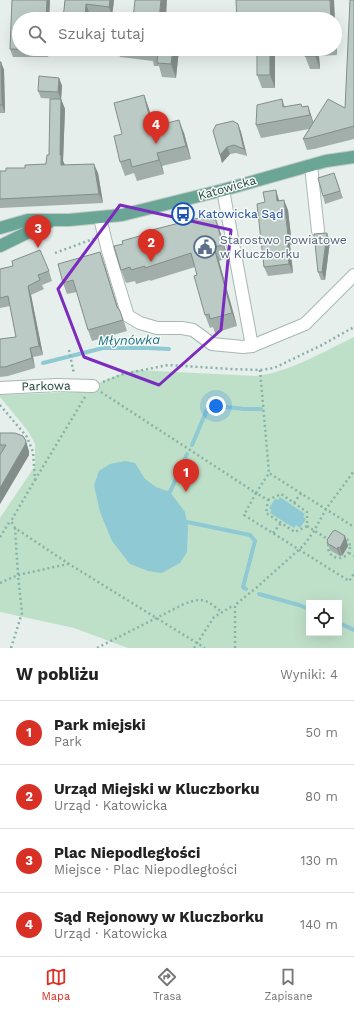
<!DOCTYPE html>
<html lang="pl">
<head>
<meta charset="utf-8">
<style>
  :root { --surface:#fff; --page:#f6f6f6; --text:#222; --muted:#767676; --line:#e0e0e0; --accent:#d93025 }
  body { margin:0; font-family:"Work Sans",sans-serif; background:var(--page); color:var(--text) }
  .controls { position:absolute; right:12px; bottom:12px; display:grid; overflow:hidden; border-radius:0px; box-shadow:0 4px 16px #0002 }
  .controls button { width:36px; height:36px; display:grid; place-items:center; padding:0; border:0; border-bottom:1px solid var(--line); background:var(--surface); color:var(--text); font:20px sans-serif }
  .you { position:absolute; left:216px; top:406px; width:14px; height:14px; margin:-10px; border:3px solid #fff; border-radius:50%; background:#1a73e8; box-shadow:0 0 0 6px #1a73e833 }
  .badge { display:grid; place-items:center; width:26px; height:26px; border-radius:50%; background:var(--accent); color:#fff; font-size:13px; font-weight:700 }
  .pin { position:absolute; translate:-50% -33px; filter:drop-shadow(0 1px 2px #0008) }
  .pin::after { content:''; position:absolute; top:21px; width:14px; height:12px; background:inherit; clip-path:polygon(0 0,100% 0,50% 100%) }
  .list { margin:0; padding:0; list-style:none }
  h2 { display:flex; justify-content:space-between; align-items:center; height:52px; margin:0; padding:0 16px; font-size:17px }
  h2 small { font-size:13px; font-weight:400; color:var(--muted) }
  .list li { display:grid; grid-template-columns:26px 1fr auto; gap:12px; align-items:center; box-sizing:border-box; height:64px; padding:0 16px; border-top:1px solid var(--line) }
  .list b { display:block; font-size:15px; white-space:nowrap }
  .list p { margin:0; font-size:13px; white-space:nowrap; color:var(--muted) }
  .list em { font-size:13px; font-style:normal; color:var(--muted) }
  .icon { flex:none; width:22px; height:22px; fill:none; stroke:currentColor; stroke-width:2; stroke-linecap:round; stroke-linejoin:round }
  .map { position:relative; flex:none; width:354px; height:648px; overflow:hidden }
  .search { position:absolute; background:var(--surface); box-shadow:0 4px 16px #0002; left:12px; right:12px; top:12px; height:44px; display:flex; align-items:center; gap:10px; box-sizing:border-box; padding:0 14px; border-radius:22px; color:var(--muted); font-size:15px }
  .sheet { height:308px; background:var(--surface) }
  nav { display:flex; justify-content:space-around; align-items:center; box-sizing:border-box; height:56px; border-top:1px solid var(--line); background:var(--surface); font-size:11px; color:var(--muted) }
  nav a { display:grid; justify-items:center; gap:2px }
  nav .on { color:var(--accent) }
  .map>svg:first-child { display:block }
  .green { fill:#bfe0c8; fill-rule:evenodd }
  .water { fill:#8ec9d4 }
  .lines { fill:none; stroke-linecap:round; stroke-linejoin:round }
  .stream { stroke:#8ec9d4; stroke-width:4 }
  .minor-casing { stroke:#a8b8b2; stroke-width:14 }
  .major-casing { stroke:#c2cac8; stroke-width:14 }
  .path { stroke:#86b3a5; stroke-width:2.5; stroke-dasharray:2 3; stroke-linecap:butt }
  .minor { stroke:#fff; stroke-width:12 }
  .major { stroke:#6aa596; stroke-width:12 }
  .wall { fill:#a1aea9 }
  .shaded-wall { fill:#838d89 }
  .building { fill:#bbcac4; stroke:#838d89 }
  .marked { fill:none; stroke:#7b2cbf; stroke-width:3; stroke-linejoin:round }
  .labels { text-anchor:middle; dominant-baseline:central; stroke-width:3; stroke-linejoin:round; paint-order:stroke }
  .street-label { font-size:12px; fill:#24423a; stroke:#f7fbf9 }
  .transit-label { font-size:12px; fill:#164399; stroke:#f7fbf9; text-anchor:start }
  .service-label { font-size:12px; fill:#4e5e75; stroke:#f7fbf9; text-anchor:start }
  .water-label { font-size:13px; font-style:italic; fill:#1c6f80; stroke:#f7fbf9 }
</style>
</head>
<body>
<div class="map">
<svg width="354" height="648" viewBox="0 0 354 648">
  <rect width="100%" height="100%" fill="#e6efeb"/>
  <path class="green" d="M354,337V648H128L74,628L0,612V518L35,466V444L28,431L0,397V395L76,392L118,375L136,370L256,376C287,373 325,351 354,337ZM309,603H339V633H309Z"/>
  <g class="water">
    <polygon points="125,461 135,463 145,479 156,487 170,492 185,512 188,527 187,552 180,563 162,573 148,571 130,564 112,541 100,512 94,485 99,471 110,464"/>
    <polygon points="280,497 305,514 303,517 306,519 300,528 296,525 294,528 270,513 271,510 269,508 275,499 278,500"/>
  </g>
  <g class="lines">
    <g class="stream">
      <polyline points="43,363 103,348 148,348 169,349"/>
      <polyline points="192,445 209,405 244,409 261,409"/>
      <polyline points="170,492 187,454"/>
      <polyline points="187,522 250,535 255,541 243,587 246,589"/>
      <polyline points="259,594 299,605 309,609"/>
      <polyline points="339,623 354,630"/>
    </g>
    <g class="minor-casing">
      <g id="minor">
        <polyline points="311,166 318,231"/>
        <polyline points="223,190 252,346"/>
        <polyline points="100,218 108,251 128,316 140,323 157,328 182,328 193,330 212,344 243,347 252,346 305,324 354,275"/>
        <polyline points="0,388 57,385 93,386"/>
      </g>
    </g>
    <g class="major-casing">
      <g id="major">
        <polyline points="0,228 28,220 69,220 122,215 223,190 326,161 354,157"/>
        <polyline points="0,246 49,222"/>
      </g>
    </g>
    <g class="path">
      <polyline points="55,253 93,239"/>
      <polyline points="69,350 74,374"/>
      <polyline points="260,370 269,473"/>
      <polyline points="103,382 123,374 168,365 231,369 260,370 274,368 322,345 354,327"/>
      <polyline points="101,392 256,493 244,515 349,581 354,574"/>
      <polyline points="0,405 27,437 33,452 35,480 11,521 15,528 69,564 205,648"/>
      <polyline points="35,480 85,397"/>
      <polyline points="268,500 281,494 307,512 307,526 295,532 266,513 268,500 256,493 269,473 354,527"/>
      <polyline points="294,503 301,493"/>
      <polyline points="307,526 329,540"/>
      <polyline points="273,533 281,523"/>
      <circle cx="339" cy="547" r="11"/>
      <polyline points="0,537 10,521"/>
      <polyline points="349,553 354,556"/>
      <polyline points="0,583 18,575 15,528"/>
      <polyline points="11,648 22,613 18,575 68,564"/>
      <path d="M97,648L184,604C204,596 207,601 222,612"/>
      <polyline points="194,648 214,617 234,605"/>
      <polyline points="235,648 235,605 256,588 304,545 314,531 326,509 354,471"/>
    </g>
    <use href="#minor" class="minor"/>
    <use href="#major" class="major"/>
  </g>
  <g class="wall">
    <polygon points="12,0 50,0 49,19 19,19 19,49 49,49 48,57 13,57 10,49"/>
    <polygon points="65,0 114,0 112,16 89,12 89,19 63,19"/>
    <polygon points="354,0 354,139 314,149 307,150 303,139 309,129 261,138 256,125 282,99 285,107 302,107 308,106 313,122 345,108"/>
    <polygon points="63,49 85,49 85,53 63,51"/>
    <polygon points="117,49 179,49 176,78 162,77 159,66 154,66 153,61 120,57"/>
    <polygon points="257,49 335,49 337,55 319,56 320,69 310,69 305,56 275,56 275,88 262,88 257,75"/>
    <polygon points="0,62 4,70 5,113 0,113"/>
    <polygon points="59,78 62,86 61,99 65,109 63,161 65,165 98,173 103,203 0,208 0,171 6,171 25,168 46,164 49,155 55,99 41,98 38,91"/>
    <polygon points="144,95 149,109 153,126 184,133 191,159 162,166 164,174 137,181 134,173 125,176 120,162 122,134"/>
    <polygon points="238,124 241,132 247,156 236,153 230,154 222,163 220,155"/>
    <polygon points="334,173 343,198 325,204 323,196"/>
    <polygon points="279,200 279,201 288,210 292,245 290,245 293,273 268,276 264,267 265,202"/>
    <polygon points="219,228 228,258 219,261 237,326 215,333 213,327 210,328 205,315 197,275 195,267 150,281 150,280 136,284 135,281 126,283 121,270"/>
    <polygon points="330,241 325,280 321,280 318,272"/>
    <polygon points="100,252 118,309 124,322 127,331 92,341 88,330 77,292 67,294 63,283"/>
    <polygon points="0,269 49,271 52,281 42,285 44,289 31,295 43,355 33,357 35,368 8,376 0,377 0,339 16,337 10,306 0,308"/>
    <polygon points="0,433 29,451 29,455 0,504"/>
    <polygon points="345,536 348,546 342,556 341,555 340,556 330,550 327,540"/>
  </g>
  <g class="shaded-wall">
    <polygon points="47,0 50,0 49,19 46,19"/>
    <polygon points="110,0 114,0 112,16 109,7"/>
    <polygon points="161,0 167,0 166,19 159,19"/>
    <polygon points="330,0 334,0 335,19 331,19"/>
    <polygon points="86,4 89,12 89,19 85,19"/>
    <polygon points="335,22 337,55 335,49"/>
    <polygon points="46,49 49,49 48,57"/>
    <polygon points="173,49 179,49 176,78 171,64"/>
    <polygon points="270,49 272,49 275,56 275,88 270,75"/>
    <polygon points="315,49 317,49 319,56 320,69 315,56"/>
    <polygon points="1,62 4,70 5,113 2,105"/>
    <polygon points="59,78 62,86 61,100 58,92"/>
    <polygon points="144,95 149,109 157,140 152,127"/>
    <polygon points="61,99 65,109 63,161 65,165 61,165 60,155"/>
    <polygon points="308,106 312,118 315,128 310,115"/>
    <polygon points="179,120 184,133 191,159 186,146"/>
    <polygon points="238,124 241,132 247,156 244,149"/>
    <polygon points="227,147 230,154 222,163 220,155"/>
    <polygon points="157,153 162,166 164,174 159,160"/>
    <polygon points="94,164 98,173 103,203 99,194"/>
    <polygon points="276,190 279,200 280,211 277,201"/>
    <polygon points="284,200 288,210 292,245 288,235"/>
    <polygon points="214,214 219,228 228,258 223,245"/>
    <polygon points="327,233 330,241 325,280 322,272"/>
    <polygon points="286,235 290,245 293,273 289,264"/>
    <polygon points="214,247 219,261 237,326 232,313"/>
    <polygon points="100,252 104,263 121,318 117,307"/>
    <polygon points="28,286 31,295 43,355 39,346"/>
    <polygon points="30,348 33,357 35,368 32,358"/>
    <polygon points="26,441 29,451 29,455 0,504 0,488"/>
    <polygon points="345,536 348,546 342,556 340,548"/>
    <polygon points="338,547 341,555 340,556 337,549"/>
  </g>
  <g class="building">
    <polygon points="12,0 47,0 46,19 19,19 19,49 46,49 46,50 10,49"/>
    <polygon points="65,0 110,0 109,7 86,4 85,19 63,19"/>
    <polygon points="135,0 161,0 159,19 133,19"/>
    <polygon points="236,0 330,0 331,19 237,19"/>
    <polygon points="350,0 354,0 354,126 310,138 303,139 328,99 345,108"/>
    <polygon points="150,49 173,49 171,64 157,63 158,53 149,52"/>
    <rect x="257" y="49" width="13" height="26"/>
    <rect x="305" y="49" width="10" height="7"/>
    <polygon points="0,62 1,62 2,105 0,105"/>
    <polygon points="39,76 59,78 58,92 38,91"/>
    <polygon points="144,95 152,127 179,120 186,146 157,153 159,160 132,167 130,159 120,162 114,136 122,134 114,103"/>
    <polygon points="50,99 61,99 60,155 61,155 61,165 94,164 99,194 0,199 0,171 6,171 6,168 25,168 25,165 46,164 47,155 49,155"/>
    <polygon points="282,99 283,107 301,104 302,107 308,106 310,115 256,125 257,105"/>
    <polygon points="233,121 238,124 244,149 234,145 227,147 220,155 213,131 216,125"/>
    <polygon points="334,173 340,191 323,196 318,178"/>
    <polygon points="276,190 277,201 284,200 288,235 286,235 289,264 264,267 257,204 265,202 263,192"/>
    <polygon points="214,214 223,245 214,247 232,313 210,319 209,314 205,315 194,276 197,275 191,253 145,268 145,266 131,270 130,267 121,270 114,246 123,244 122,241 143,235 143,233 152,230"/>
    <polygon points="327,233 322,272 318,272 314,234"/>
    <polygon points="40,250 49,271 38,275 40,280 28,286 39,346 30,348 32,358 5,367 0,367 0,339 16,337 8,296 0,298 0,269 13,266 12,261"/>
    <polygon points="100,252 117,307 120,311 123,320 88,330 73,280 63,283 58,264"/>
    <polygon points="0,433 15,433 23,436 26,441 25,445 0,488 0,455 6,445 0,445"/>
    <polygon points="335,530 345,536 344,538 345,538 340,548 338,547 337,549 327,543 328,541 327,540 333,531 334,531"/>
  </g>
  <path class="marked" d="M120,205L231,230L221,330L159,385L84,357L58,289Z"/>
  <defs>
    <g id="bus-ring" transform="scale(1.15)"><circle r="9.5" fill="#f7fbf9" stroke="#1a4fb4" stroke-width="1.5"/><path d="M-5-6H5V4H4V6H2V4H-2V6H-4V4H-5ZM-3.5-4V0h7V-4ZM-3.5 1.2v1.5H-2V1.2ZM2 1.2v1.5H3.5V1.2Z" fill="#1a4fb4"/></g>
    <g id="civic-ring" transform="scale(1.15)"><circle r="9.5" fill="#f7fbf9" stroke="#5c6f8a" stroke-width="1.5"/><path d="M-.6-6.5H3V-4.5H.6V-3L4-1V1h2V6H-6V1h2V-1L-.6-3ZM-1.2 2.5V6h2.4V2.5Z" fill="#5c6f8a"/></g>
  </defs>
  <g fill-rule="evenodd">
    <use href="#bus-ring" x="183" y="214"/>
    <use href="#civic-ring" x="205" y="247"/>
  </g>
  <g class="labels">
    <g class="street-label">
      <text transform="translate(227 188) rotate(-16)">Katowicka</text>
      <text transform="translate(46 386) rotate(-1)">Parkowa</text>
    </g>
    <g class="transit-label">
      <text x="198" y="214">Katowicka Sąd</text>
    </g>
    <g class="service-label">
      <text x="220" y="240">Starostwo Powiatowe<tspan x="220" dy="14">w Kluczborku</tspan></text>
    </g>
    <g class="water-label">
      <text transform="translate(129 340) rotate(-1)">Młynówka</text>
    </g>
  </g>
</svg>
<div class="controls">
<button><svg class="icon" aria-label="locate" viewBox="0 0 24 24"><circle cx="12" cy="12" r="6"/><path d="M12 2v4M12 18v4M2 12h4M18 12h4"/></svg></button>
</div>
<div class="you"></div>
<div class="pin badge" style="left:186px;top:492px">1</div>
<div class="pin badge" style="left:151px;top:262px">2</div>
<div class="pin badge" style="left:38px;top:248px">3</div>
<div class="pin badge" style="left:156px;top:144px">4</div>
<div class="search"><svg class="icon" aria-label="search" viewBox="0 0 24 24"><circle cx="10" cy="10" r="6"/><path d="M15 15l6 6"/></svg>Szukaj tutaj</div>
</div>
<section class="sheet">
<h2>W pobliżu<small>Wyniki: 4</small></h2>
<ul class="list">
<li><span class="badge">1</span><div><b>Park miejski</b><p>Park</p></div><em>50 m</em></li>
<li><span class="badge">2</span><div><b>Urząd Miejski w Kluczborku</b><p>Urząd · Katowicka</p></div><em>80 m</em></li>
<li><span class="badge">3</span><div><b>Plac Niepodległości</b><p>Miejsce · Plac Niepodległości</p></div><em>130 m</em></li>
<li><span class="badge">4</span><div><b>Sąd Rejonowy w Kluczborku</b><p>Urząd · Katowicka</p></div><em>140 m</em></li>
</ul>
</section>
<nav>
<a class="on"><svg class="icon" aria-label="map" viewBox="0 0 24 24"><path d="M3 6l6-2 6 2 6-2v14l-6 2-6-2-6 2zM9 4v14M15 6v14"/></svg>Mapa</a>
<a><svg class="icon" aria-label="directions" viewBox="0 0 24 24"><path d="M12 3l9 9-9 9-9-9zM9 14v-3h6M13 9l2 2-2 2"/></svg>Trasa</a>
<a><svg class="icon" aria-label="saved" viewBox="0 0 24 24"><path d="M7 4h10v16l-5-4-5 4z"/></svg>Zapisane</a>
</nav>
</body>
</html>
